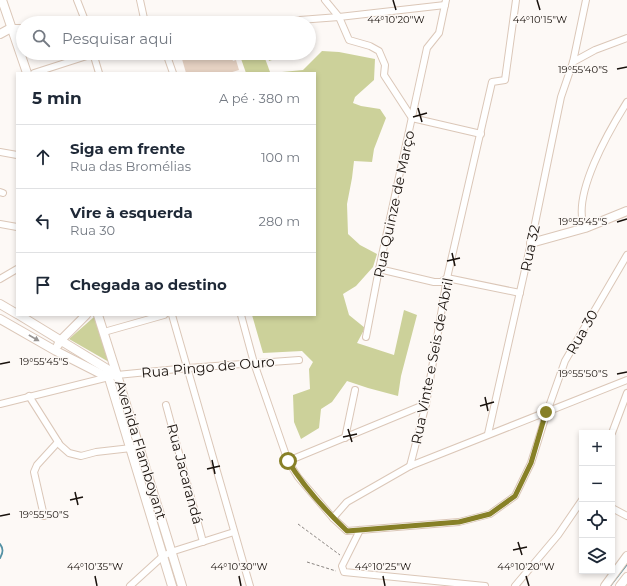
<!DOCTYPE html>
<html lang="pt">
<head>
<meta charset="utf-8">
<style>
  :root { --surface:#fff; --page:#f6f6f7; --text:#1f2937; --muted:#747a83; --line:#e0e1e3 }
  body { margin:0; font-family:Montserrat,sans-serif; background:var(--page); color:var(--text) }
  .controls { position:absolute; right:12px; bottom:12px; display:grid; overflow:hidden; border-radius:0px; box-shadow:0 2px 6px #0003 }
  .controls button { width:36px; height:36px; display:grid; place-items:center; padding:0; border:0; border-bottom:1px solid var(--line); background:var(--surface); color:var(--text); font:20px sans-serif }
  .stop { position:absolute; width:12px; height:12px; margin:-9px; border:3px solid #878027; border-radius:50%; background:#fff }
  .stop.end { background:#878027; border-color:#fff; box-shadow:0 1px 4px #0008 }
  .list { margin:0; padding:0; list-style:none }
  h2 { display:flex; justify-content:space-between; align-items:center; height:52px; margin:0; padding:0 16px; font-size:17px }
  h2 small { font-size:13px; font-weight:400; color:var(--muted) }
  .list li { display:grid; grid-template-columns:26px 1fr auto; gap:12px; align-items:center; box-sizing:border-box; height:64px; padding:0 16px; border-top:1px solid var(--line) }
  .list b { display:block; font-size:15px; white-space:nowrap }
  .list p { margin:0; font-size:13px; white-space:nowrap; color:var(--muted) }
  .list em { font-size:13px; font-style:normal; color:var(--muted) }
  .icon { flex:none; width:22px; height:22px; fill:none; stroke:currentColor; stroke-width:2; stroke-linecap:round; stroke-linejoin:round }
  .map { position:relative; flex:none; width:627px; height:586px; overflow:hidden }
  .search { position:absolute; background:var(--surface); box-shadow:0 2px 6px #0003; left:16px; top:16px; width:300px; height:44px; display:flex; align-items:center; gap:10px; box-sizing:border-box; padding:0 14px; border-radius:22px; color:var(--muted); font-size:15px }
  .panel { position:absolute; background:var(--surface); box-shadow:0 2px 6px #0003; left:16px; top:72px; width:300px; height:244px; border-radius:0px }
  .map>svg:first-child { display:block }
  .green { fill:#ccd19a }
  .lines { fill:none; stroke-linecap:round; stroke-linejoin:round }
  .stream { stroke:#5491a4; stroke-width:2 }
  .building { fill:#e6d2c3 }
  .street-casing { stroke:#dbc7b8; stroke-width:8 }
  .secondary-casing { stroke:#dbc7b8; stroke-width:10 }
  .path { stroke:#8a8581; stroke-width:1; stroke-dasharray:3 2; stroke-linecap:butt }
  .street { stroke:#fff; stroke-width:6 }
  .secondary { stroke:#fff; stroke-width:8 }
  .oneway { fill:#989492 }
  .route { stroke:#878027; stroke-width:5 }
  .ticks { fill:none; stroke:#19120d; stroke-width:1.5 }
  .labels { text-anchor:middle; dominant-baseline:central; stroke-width:3; stroke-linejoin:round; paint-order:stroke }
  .street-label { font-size:14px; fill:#19120d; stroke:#fdf9f6 }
  .ticks-label { font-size:10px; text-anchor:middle; fill:#19120d; stroke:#fdf9f6; stroke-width:3; stroke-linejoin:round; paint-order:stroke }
</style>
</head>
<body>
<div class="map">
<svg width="627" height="586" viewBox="0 0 627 586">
  <rect width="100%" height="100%" fill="#fdf9f6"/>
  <g class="green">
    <polygon points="322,51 339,52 375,59 374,80 355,97 353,103 361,106 380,109 386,118 374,149 372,162 354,161 352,178 347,204 348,234 360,245 377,254 373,267 356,286 343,294 349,315 365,328 357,343 394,355 404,310 417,315 401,376 398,396 368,388 347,381 332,402 321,409 319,428 301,439 294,422 293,395 310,389 309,369 313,362 302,351 263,353 252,315 315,315 315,73 281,73 282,72 303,70"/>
    <polygon points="239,53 263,53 270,72 246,73"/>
    <polygon points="267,53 280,53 281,57 269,61"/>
    <polygon points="94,317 109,362 69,339"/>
  </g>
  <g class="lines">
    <g class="stream">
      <path d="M0,544C4,549 3,553 0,558"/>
      <polyline points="610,586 627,564"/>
    </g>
  </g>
  <polygon class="building" points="203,53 230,53 233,61 236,60 239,70 229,73 186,73 182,59"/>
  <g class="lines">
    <g class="street-casing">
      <g id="street">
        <polyline points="77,0 86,23"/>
        <polyline points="140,0 145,23"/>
        <polyline points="325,0 339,17 349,40 370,46 379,51 385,65 384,75 412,118 481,134"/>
        <polyline points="260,23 339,17 445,5"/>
        <polyline points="11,28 23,28"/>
        <polyline points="93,53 99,73"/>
        <polyline points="166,53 173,73"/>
        <polyline points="573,62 595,50 627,38"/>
        <polyline points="34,73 93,54"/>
        <polyline points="0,152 17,155"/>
        <polyline points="0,192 3,193"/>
        <polyline points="0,224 17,227"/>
        <path d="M585,228C570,197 610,129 627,102"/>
        <polyline points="379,269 434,282 441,282 447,278 520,293"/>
        <polyline points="0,279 17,269"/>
        <polyline points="172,315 250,586"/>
        <polyline points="241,315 254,363 288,461 298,477 333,518 347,531 459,522 490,514 515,496 531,463 547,412 565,361 627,255"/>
        <polyline points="104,332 164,315"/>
        <polyline points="366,337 379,269 427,48 439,33 446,0"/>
        <polyline points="29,396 60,445 69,453 81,456 96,452 140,447"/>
        <polyline points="0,404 117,375 188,368 299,360"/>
        <polyline points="166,405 203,542"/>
        <polyline points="612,433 627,393"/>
        <polyline points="488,434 531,243 561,97 573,62 586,0"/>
        <polyline points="345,438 355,390"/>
        <polyline points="288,461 426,404"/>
        <polyline points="410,466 426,404 447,278 492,82 505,80 516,0"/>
        <polyline points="612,508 627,516"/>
        <polyline points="44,516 34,472 37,465 58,442"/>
        <polyline points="333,518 347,502 410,466 627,380"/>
        <polyline points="360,530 342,566 344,572 485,586"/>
        <polyline points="130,586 163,556 174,551 234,532"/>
        <polyline points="515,586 558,535 582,500"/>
      </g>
    </g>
    <g class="secondary-casing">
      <g id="secondary">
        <polyline points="2,0 27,73"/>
        <polyline points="0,34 11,28"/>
        <polyline points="531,243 585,228 627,211"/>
        <polyline points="0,304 17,314"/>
        <polyline points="19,315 117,375"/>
        <polyline points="98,315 117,375 182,586"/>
        <polyline points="0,319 56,351 109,378 172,586"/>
        <polyline points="58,345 60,341 86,315"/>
        <polyline points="605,586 627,556"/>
        <polyline points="620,586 627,577"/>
      </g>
    </g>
    <g class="path">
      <polyline points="298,524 340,555"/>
      <polyline points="307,562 336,571"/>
    </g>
    <use href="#street" class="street"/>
    <use href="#secondary" class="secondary"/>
  </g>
  <defs><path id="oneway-solid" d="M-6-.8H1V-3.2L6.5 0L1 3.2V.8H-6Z"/></defs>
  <use class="oneway" href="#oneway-solid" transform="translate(34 338) rotate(30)"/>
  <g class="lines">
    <path class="route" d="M288,461C304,487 325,510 347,531L459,522L490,514L515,496L531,463L546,412"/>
  </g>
  <path class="ticks" d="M393,0L396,10M537,0L540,10M617,69L627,67M418,108L422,122M413,117L427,113M617,222L627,219M452,253L455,266M447,261L460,258M0,364L10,362M617,374L627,372M485,397L488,411M480,406L494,402M348,429L352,442M343,437L357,434M212,460L215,474M207,469L220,466M75,492L78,505M70,500L83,497M0,516L10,514M518,542L522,555M513,550L527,547M95,576L97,586M239,576L241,586M383,576L385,586M526,576L529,586"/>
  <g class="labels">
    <g class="street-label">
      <text transform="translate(394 204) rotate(-78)">Rua Quinze de Março</text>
      <text transform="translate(530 248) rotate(-78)">Rua 32</text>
      <text transform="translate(582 332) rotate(-60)">Rua 30</text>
      <text transform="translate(432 361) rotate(-79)">Rua Vinte e Seis de Abril</text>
      <text transform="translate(208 367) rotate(-5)">Rua Pingo de Ouro</text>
      <text transform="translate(141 450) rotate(73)">Avenida Flamboyant</text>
      <text transform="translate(185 474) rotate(75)">Rua Jacarandá</text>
    </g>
  </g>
  <g class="ticks-label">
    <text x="396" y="23">44°10'20"W</text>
    <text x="540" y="23">44°10'15"W</text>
    <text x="583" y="73">19°55'40"S</text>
    <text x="583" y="225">19°55'45"S</text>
    <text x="44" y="365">19°55'45"S</text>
    <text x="583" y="377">19°55'50"S</text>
    <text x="44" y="518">19°55'50"S</text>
    <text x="95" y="570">44°10'35"W</text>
    <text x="239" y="570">44°10'30"W</text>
    <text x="383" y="570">44°10'25"W</text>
    <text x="526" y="570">44°10'20"W</text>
  </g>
</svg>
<div class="controls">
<button>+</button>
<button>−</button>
<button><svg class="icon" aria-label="locate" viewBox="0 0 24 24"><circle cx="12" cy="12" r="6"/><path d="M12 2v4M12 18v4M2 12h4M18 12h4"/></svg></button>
<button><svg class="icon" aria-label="layers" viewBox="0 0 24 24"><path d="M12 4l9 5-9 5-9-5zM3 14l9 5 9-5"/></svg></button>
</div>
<div class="stop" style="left:288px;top:461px"></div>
<div class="stop end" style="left:546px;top:412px"></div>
<div class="search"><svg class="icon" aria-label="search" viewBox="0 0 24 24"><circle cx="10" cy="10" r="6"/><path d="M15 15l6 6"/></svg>Pesquisar aqui</div>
<section class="panel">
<h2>5 min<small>A pé · 380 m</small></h2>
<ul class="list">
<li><svg class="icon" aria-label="ahead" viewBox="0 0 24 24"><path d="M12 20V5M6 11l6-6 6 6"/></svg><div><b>Siga em frente</b><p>Rua das Bromélias</p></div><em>100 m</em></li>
<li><svg class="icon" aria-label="left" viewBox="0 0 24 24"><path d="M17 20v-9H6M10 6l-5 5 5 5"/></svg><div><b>Vire à esquerda</b><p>Rua 30</p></div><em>280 m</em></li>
<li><svg class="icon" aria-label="arrive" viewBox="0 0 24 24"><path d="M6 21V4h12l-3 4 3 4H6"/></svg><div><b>Chegada ao destino</b></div></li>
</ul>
</section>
</div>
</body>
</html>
